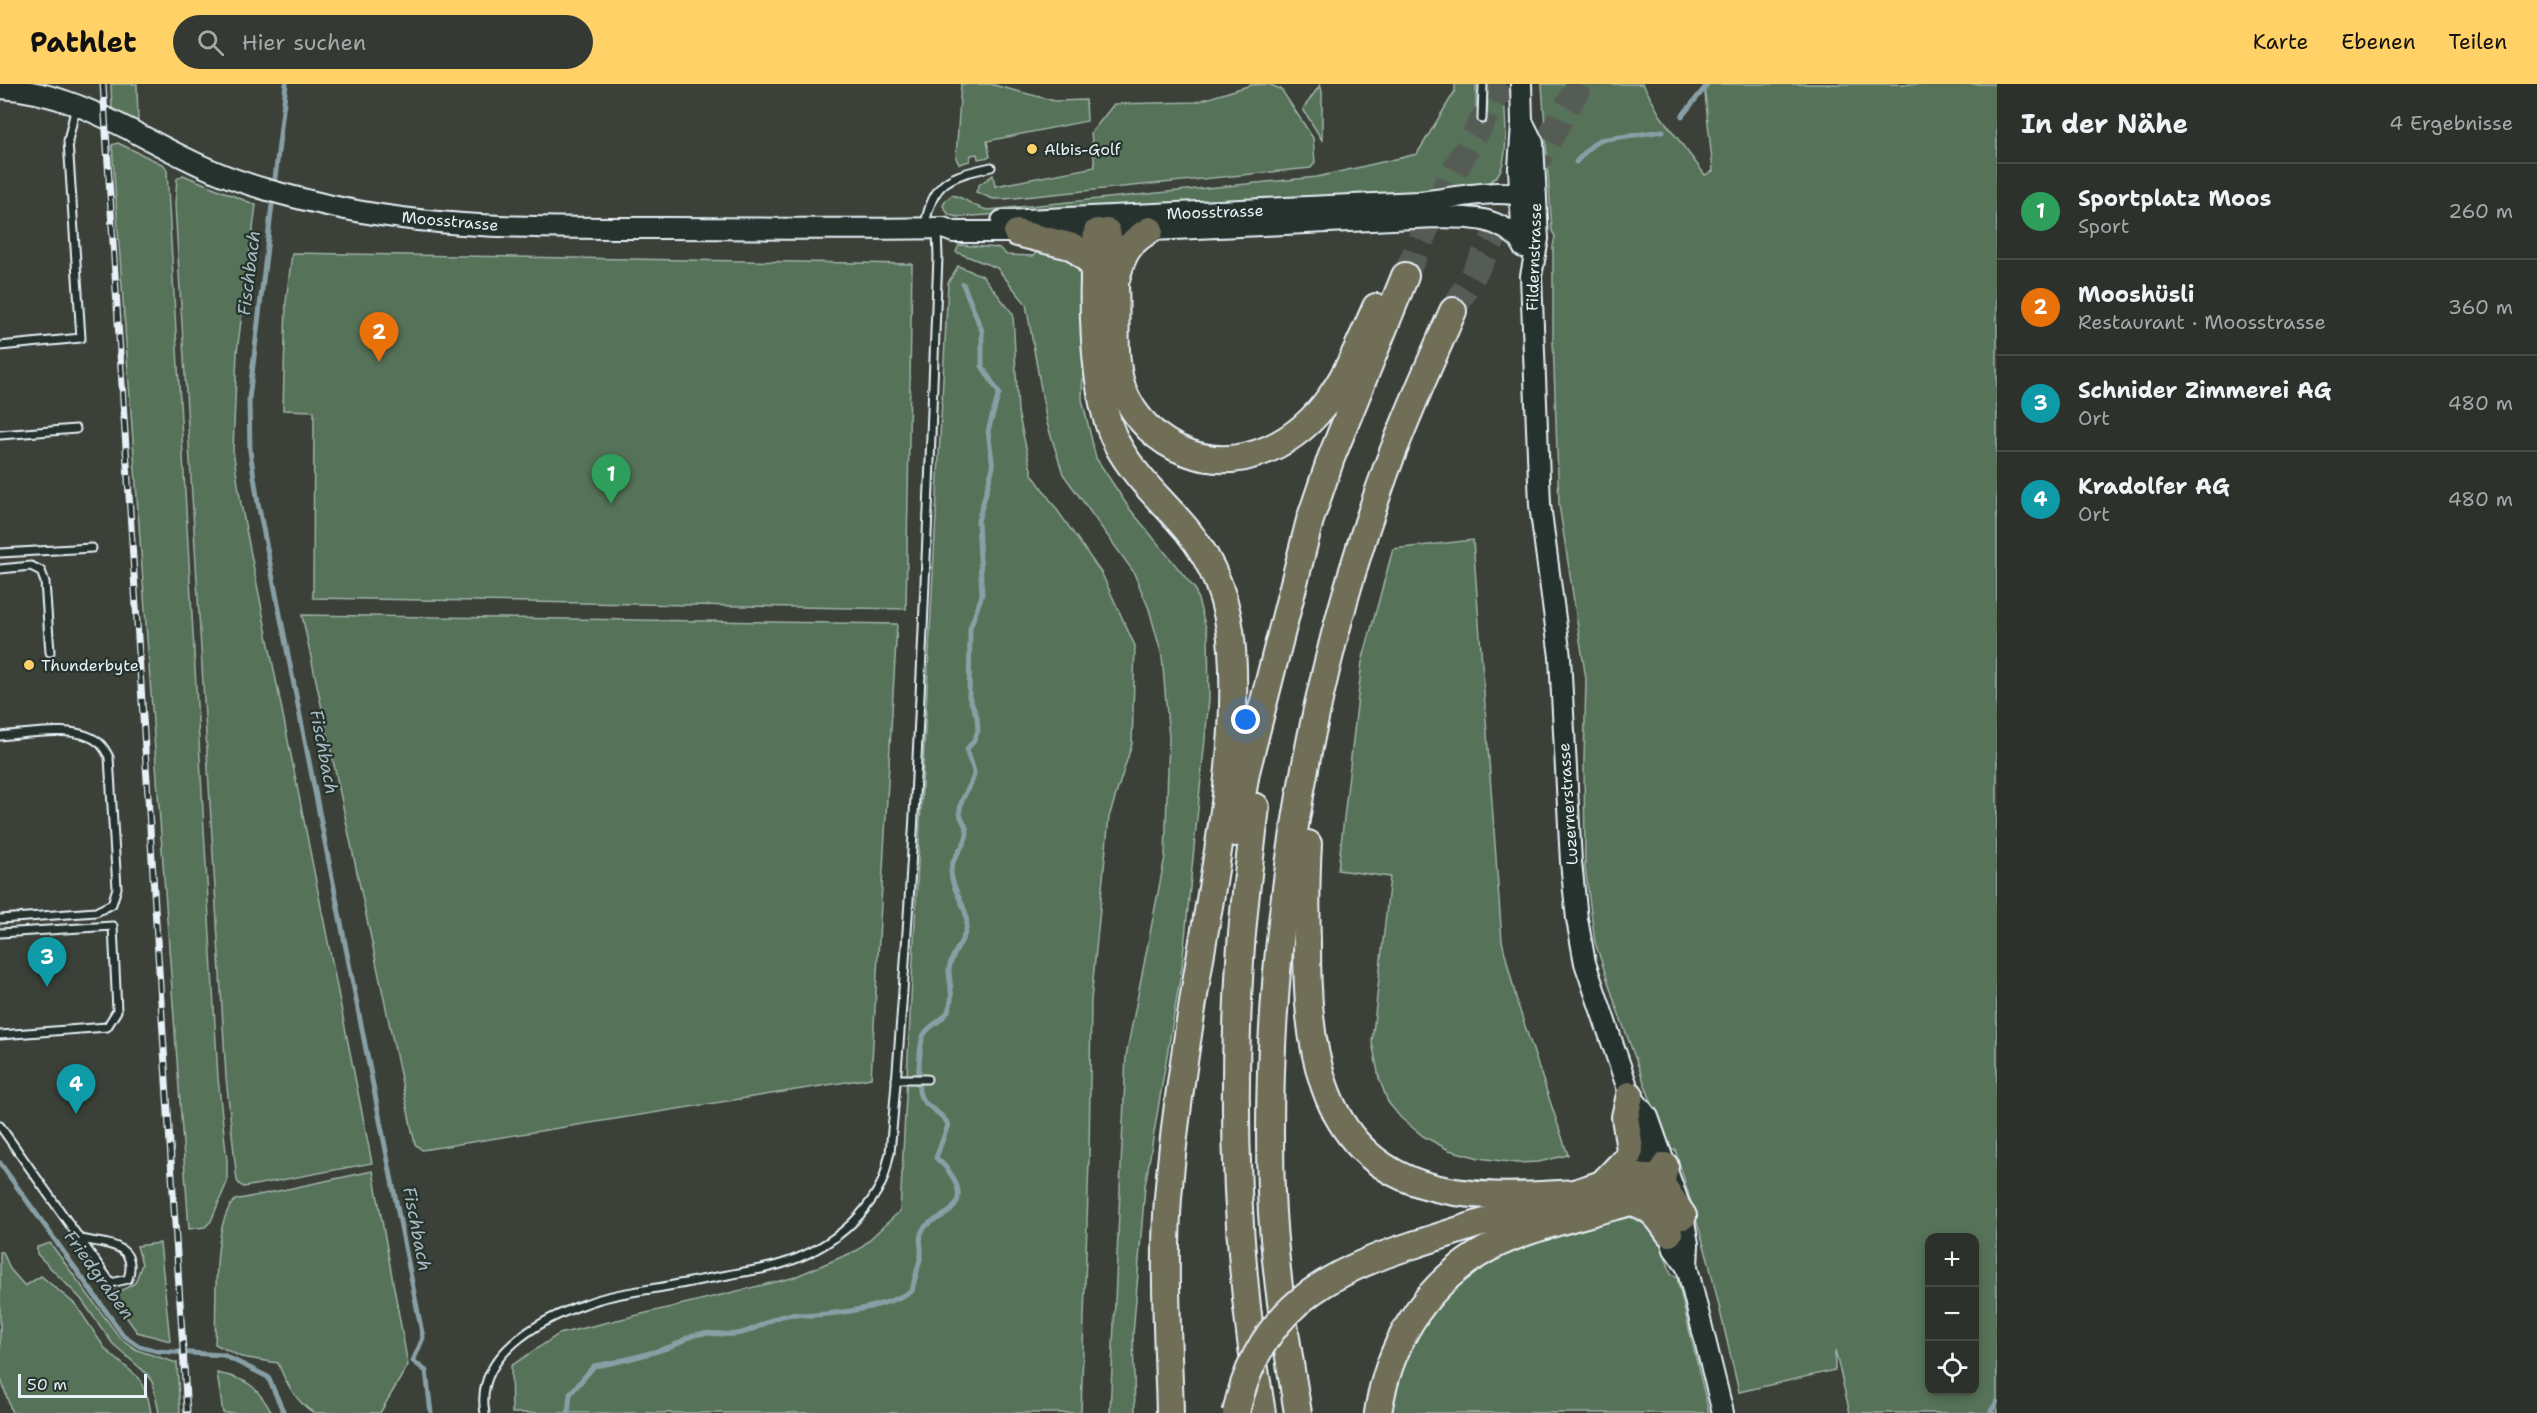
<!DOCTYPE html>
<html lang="de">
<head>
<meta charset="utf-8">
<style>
  :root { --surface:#2c312b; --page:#343933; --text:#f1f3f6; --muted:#a6a9a9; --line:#484c47; --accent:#ffd166 }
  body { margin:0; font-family:"Shantell Sans",sans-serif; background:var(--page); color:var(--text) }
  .controls { position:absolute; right:18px; bottom:18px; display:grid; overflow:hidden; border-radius:12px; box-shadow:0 3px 9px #0003 }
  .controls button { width:54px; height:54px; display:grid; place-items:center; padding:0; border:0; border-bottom:2px solid var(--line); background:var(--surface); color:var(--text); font:30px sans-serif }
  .scale { position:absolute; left:18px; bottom:15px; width:129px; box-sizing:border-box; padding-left:6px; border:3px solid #e8f1f8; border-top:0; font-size:16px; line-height:21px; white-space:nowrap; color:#e8f1f8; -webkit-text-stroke:4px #26332d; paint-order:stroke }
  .you { position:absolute; left:1246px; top:636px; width:21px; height:21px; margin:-15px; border:4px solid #fff; border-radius:50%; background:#1a73e8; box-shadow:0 0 0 9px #1a73e833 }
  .badge { display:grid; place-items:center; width:39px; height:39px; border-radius:50%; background:var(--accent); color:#fff; font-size:20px; font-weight:700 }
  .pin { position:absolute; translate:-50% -50px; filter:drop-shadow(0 2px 3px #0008) }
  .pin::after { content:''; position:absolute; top:32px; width:21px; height:18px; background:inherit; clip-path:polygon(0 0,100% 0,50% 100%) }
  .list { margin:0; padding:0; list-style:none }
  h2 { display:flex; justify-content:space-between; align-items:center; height:78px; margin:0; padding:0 24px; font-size:26px }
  h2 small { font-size:20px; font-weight:400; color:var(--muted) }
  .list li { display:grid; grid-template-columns:39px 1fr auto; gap:18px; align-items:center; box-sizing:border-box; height:96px; padding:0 24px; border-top:2px solid var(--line) }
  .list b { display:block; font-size:22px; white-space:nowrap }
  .list p { margin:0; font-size:20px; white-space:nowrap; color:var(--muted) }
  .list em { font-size:20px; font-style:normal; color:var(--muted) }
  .icon { flex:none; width:33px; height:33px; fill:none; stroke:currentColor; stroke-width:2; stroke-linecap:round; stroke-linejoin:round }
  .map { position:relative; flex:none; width:1997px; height:1329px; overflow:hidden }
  header { display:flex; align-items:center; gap:36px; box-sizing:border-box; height:84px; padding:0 30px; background:var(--accent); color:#111 }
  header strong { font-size:28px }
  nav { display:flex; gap:33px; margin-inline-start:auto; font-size:21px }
  .search { width:420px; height:54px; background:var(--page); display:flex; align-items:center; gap:15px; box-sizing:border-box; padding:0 21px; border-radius:33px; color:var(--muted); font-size:22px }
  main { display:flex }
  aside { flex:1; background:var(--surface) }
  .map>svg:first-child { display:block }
  .green { fill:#567259; stroke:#9fb2a8; stroke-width:1.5; fill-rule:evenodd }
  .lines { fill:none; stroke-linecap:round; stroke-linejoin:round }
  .stream { stroke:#889fa5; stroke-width:5 }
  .motorway-tunnel { stroke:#555b56; stroke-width:26; stroke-dasharray:26 13; stroke-linecap:butt }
  .service-casing { stroke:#e8f1f8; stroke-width:11 }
  .secondary-casing { stroke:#e8f1f8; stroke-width:24 }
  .motorway-casing { stroke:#e8f1f8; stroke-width:30 }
  .service { stroke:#26332d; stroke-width:7 }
  .secondary { stroke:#26332d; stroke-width:20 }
  .motorway { stroke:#716e59; stroke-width:26 }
  .rail-casing { stroke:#e8f1f8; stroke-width:7 }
  .rail { stroke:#26332d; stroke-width:4.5; stroke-dasharray:14; stroke-linecap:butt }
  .motorway-bridge-casing { stroke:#e8f1f8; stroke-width:30; stroke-linecap:butt }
  .motorway-bridge { stroke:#716e59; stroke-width:26 }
  .poi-dot { fill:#ffd166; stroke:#26332d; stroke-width:2 }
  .labels { text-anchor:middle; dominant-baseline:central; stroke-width:4.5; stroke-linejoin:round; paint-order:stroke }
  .poi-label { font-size:16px; fill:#e8f1f8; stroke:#26332d; text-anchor:start }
  .street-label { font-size:16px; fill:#e8f1f8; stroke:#26332d }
  .water-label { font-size:18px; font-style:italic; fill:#a8bac1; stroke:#26332d }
</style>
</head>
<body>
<header>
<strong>Pathlet</strong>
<div class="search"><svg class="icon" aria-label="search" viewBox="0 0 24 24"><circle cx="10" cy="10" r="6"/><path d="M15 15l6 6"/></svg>Hier suchen</div>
<nav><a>Karte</a><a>Ebenen</a><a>Teilen</a></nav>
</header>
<main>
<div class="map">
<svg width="1997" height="1329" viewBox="0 0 1997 1329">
  <rect width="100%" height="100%" fill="#3b4139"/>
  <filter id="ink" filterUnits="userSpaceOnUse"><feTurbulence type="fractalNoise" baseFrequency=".0167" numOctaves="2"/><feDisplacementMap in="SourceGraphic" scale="12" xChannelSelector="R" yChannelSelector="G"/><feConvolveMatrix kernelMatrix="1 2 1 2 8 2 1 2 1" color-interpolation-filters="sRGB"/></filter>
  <g filter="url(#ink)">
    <g class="green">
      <polygon points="111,0 137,0 138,40 112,27"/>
      <polygon points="961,0 990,0 1055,17 1086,16 1087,37 987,57 990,73 978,75 977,70 971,71 970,77 959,80 956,74"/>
      <polygon points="1268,0 1281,5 1313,54 1315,78 1311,84 1004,115 993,115 976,108 979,101 993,91 995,102 1095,83 1091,49 1114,20 1196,18 1251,1"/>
      <path d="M1455,0H1476V37L1487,39L1488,0H1503C1504,22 1512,76 1496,93C1487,102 1473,104 1462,107L1093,124L958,133L949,131L943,122L945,117L952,111C967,114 973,124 989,126L1317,93L1417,70L1455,7Z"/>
      <path d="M1542,0H1643L1660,31L1705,91L1713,87L1704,0H1997V1329H1850L1835,1266V1286L1739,1308L1708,1175L1675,1065L1669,1066L1616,922L1595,858L1585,784L1584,676L1586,595L1559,420L1553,256V163L1555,152L1552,147ZM1930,1154H1974V1306H1930Z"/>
      <polygon points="1320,1 1322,7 1322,56 1303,25"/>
      <polygon points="118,59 164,81 167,87 218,994 227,1077 227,1098 211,1137 205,1143 189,1145 112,61"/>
      <polygon points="183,91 256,121 237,268 233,366 241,420 372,1079 244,1103 240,1101 237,1097 226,993 175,120 177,95"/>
      <polygon points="959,161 999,164 1007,171 1033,172 1041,164 1063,173 1078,186 1086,210 1082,315 1096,374 1129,424 1195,505 1208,551 1209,615 1182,883 1145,1102 1133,1251 1135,1329 1110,1329 1126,972 1165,773 1169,654 1162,572 1149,525 1133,487 1063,390 1047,339 1026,220 997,184 956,168"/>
      <polygon points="292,169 912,180 906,525 313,514 314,327 283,326 286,218"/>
      <polygon points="958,182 983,192 1013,230 1018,328 1032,390 1102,490 1135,562 1132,660 1109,733 1091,916 1089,1075 1081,1329 512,1329 511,1282 559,1250 792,1194 858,1166 900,1127 948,199"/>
      <polygon points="1473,456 1502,857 1517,918 1568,1071 1539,1078 1517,1079 1479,1074 1449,1066 1423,1052 1401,1034 1388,1018 1379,994 1372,958 1390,793 1338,786 1362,578 1393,465"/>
      <polygon points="302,531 897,540 871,994 422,1066 415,1060"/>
      <path d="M373,1087L408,1281L380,1329H314C296,1318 286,1299 278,1279L241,1273L215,1260C217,1226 211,1138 235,1116Z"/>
      <path d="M1628,1133C1648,1139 1656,1149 1667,1165L1665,1171L1671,1190L1677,1194L1709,1329H1388C1391,1316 1392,1301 1397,1289C1428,1208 1485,1171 1566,1148C1586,1142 1607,1134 1628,1133Z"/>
      <polygon points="50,1159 120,1254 137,1266 177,1279 180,1329 159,1329 153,1300 148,1291 113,1260 81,1215 37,1170 37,1163"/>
      <polygon points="160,1159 170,1257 137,1248 108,1207 121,1207 135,1199 142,1180 137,1162"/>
      <polygon points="0,1168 3,1168 10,1185 25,1202 41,1192 76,1221 106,1266 139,1294 148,1314 151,1329 12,1329 0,1292"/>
      <path d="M217,1289C248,1295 256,1301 272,1329H223Z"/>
    </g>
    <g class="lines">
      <g class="stream">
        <polyline points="1682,32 1708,0"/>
        <polyline points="1576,78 1589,64 1599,56 1663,47"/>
        <polyline points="274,103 286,0"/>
        <polyline points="273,112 249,315 250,367 258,419 423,1254 413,1277 426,1287 431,1329"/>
        <polyline points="0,1079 123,1251 139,1262 157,1267 223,1271 268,1293 284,1329"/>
        <polyline points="1991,1327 1997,1318"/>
        <path d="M568,1329L570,1310L594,1282C620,1278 645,1271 670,1263C679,1260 686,1253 695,1251C709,1246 722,1252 736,1250C755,1248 768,1234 787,1231C796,1229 805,1232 814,1231C846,1229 884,1223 912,1207C914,1195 919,1183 921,1170C922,1162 918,1156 922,1147C927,1138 936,1136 944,1131C972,1116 953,1088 936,1074L948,1041C943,1027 921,1023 919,1007C918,997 919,956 925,949C931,940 943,937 948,927C955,912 949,901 949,886C950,872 961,861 965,849C973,825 951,809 951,787C951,773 965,764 967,750C968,742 960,736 960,728C959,714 972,703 974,690C975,683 967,675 967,665L973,658L978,647L977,633L969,613L970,544L982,511L978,437L993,383L988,347L999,309L982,282V247L963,200"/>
      </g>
      <g class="motorway-tunnel">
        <polyline points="1405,192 1442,109 1503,0"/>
        <polyline points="1453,227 1580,0"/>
      </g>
      <g class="service-casing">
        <g id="service">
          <polyline points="1482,35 1483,0"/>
          <path d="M925,142C932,97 950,92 991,83"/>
          <polyline points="0,262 81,254 68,57 76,22"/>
          <polyline points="0,351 76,345"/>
          <polyline points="0,469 92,464"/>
          <polyline points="0,485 31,482 41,487 45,498 50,568"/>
          <path d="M0,652C27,650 76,640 98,658C103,661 106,668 109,673L117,804L112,820L96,828L0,835"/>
          <polyline points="0,849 113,842 117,927 107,943 0,951"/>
          <polyline points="896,995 927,995"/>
          <path d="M0,1042L111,1199L128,1195C139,1159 106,1160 80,1155"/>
          <path d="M485,1329C474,1272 539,1236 585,1220C608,1211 633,1208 657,1204C692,1198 726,1191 761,1185C811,1175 857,1147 881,1100C886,1091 887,1078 890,1069C917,771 926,471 938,173L937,147"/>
        </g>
      </g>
      <g class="secondary-casing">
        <g id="secondary">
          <polyline points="1521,0 1522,37 1533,59 1536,115 1538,155 1531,192 1540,421 1560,573 1571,778 1577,835 1585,879 1630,1011 1631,1032 1655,1106"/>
          <path d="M0,4C79,8 141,56 211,86C248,102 288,112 327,121C438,146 553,144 666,144C759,144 851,146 943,144L954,148H1107L1436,133C1472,134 1493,131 1522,157"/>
          <polyline points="1522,40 1519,84 1523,163"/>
          <path d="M1002,137L1419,118C1460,114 1496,102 1536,115"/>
          <polyline points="1630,1011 1648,1033 1683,1132 1688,1160 1687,1183 1723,1329"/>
          <polyline points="1665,1137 1674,1165 1687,1183"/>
        </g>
      </g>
      <g class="motorway-casing">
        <g id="motorway">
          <path d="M1097,148C1091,203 1091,312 1117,360C1135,394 1163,417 1187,446C1215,480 1229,521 1232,565C1240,678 1210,806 1193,918C1183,983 1173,1049 1168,1114C1163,1185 1168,1258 1170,1329"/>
          <path d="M1107,148C1111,166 1114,184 1115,202C1117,233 1112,277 1123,306C1134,334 1158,358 1186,368C1242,390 1299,358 1331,312C1350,285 1363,252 1376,223"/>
          <polyline points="1017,149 1074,163 1094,181"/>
          <path d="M1117,193C1122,170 1129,158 1150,146"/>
          <path d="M1256,723C1250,774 1243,825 1240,877C1231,1027 1236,1180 1262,1329"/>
          <polyline points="1236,749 1246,688 1310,436 1331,374 1405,192"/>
          <path d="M1308,760C1306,793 1306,826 1307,860C1307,954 1316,1066 1421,1100C1470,1116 1524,1112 1575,1109"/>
          <polyline points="1602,1100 1627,1074 1630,1066 1625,1033 1630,1011"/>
          <path d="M1631,1118C1650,1122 1658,1133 1669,1149"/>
          <polyline points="1416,1160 1602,1100 1638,1093 1651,1094 1661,1099 1683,1132"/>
          <path d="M1298,1329C1286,1256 1274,1183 1271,1109C1263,871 1304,613 1385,389C1405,334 1430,280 1453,227"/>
          <path d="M1378,1329C1388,1264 1420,1207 1477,1171C1512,1149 1555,1139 1593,1128C1613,1122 1642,1118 1657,1103C1663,1098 1663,1089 1665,1082"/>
        </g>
      </g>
      <use href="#service" class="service"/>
      <use href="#secondary" class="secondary"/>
      <use href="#motorway" class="motorway"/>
      <g class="rail-casing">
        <polyline id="rail" points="103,0 187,1329"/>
      </g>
      <use href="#rail" class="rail"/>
      <g class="motorway-bridge-casing">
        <path id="motorway-bridge" d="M1236,1329C1258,1227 1324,1189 1416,1160"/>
      </g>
      <use href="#motorway-bridge" class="motorway-bridge"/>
    </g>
  </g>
  <g class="poi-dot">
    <circle cx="1032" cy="65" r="6"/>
    <circle cx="29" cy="581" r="6"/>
  </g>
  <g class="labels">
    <g class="poi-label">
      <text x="1044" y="65">Albis-Golf</text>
      <text x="41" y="581">Thunderbyte</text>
    </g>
    <g class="street-label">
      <text transform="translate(1215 128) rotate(-2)">Moosstrasse</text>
      <text transform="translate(450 137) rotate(5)">Moosstrasse</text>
      <text transform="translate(1534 173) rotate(-88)">Fildernstrasse</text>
      <text transform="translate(1568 720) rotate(-94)">Luzernerstrasse</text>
    </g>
    <g class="water-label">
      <text transform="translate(249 189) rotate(-83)">Fischbach</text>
      <text transform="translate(324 668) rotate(79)">Fischbach</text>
      <text transform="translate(417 1145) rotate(79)">Fischbach</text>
      <text transform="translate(99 1191) rotate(54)">Friedgraben</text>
    </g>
  </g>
</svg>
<div class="controls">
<button>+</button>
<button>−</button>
<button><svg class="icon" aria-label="locate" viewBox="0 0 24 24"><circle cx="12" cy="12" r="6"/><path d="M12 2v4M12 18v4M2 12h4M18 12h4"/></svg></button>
</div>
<div class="scale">50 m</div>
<div class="you"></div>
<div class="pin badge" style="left:611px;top:420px;background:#2e9e5b">1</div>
<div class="pin badge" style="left:379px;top:278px;background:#e8710a">2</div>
<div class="pin badge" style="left:47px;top:903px;background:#0f9aa8">3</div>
<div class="pin badge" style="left:76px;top:1030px;background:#0f9aa8">4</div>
</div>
<aside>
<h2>In der Nähe<small>4 Ergebnisse</small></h2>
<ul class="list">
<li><span class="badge" style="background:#2e9e5b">1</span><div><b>Sportplatz Moos</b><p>Sport</p></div><em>260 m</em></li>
<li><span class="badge" style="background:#e8710a">2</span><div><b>Mooshüsli</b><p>Restaurant · Moosstrasse</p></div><em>360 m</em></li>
<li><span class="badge" style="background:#0f9aa8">3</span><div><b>Schnider Zimmerei AG</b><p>Ort</p></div><em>480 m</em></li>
<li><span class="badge" style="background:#0f9aa8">4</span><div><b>Kradolfer AG</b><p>Ort</p></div><em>480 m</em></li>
</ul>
</aside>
</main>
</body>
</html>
